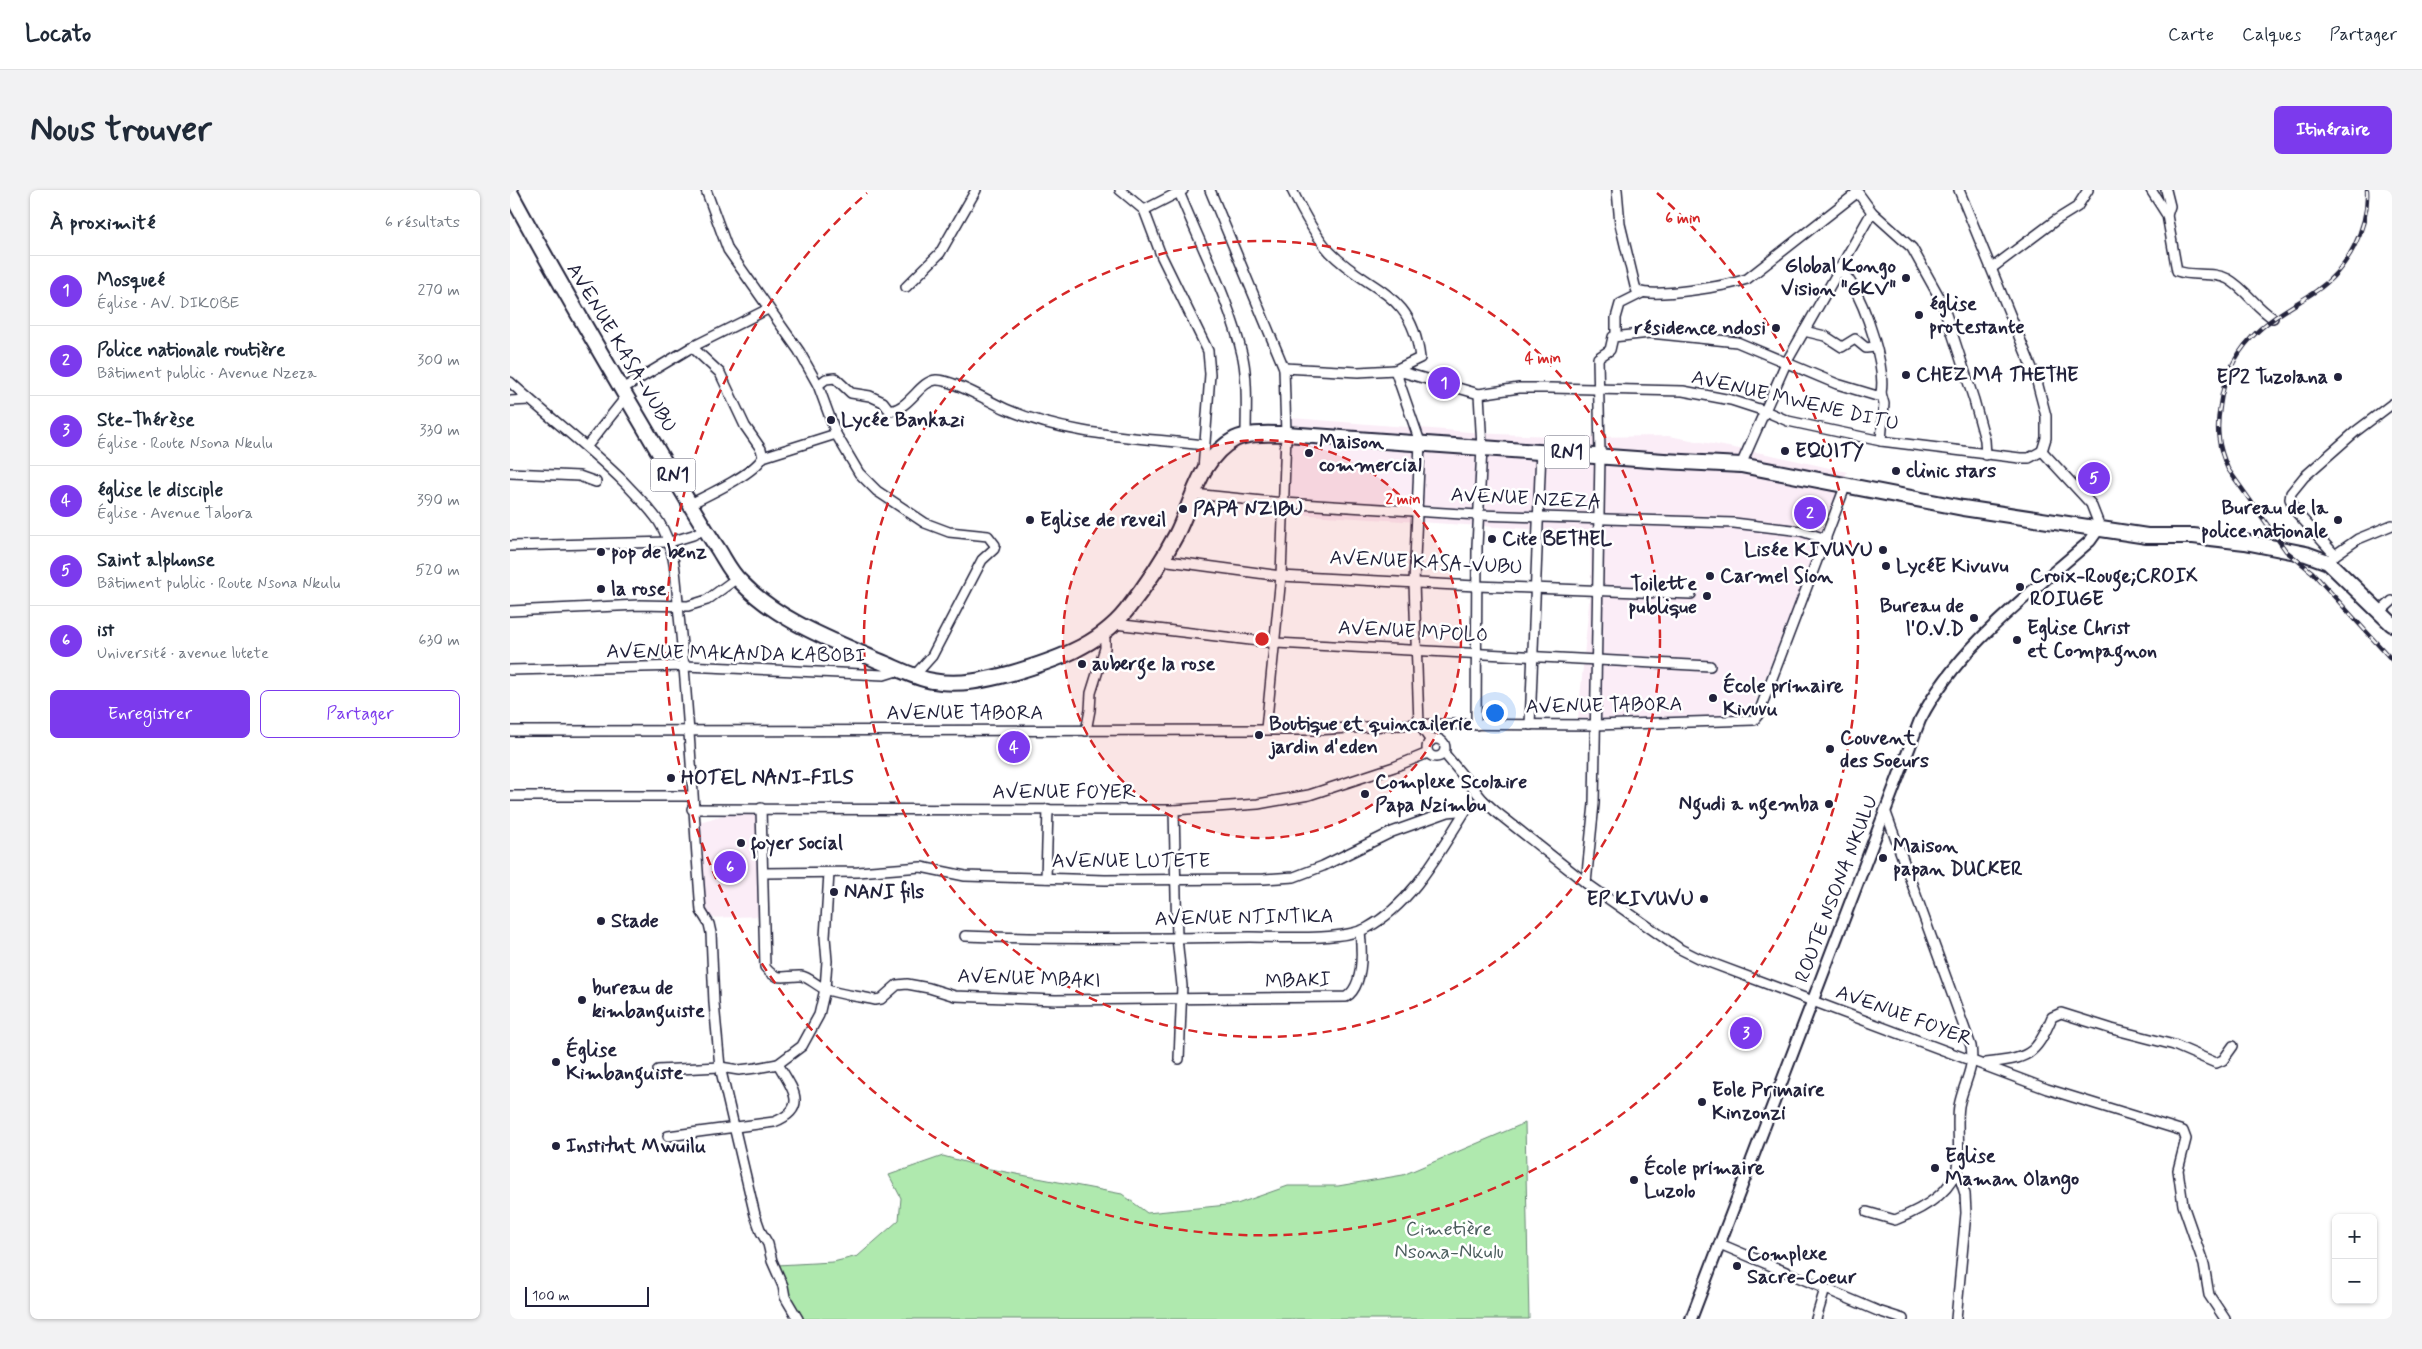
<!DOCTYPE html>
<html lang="fr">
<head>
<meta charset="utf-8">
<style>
  :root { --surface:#fff; --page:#f2f2f3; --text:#1f2937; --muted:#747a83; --line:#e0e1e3; --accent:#7c3aed }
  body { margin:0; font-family:Mynerve,sans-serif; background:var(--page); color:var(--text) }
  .controls { position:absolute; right:15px; bottom:15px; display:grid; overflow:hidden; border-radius:8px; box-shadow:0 1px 4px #0004 }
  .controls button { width:45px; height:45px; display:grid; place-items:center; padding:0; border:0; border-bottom:1px solid var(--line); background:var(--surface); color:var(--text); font:25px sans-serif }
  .scale { position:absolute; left:15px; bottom:12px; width:124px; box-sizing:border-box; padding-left:5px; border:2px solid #22223b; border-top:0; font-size:14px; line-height:18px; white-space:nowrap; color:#22223b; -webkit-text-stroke:4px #fff; paint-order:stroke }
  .you { position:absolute; left:984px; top:522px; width:18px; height:18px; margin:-12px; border:4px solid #fff; border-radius:50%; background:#1a73e8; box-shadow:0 0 0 8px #1a73e833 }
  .badge { display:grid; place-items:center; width:32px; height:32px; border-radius:50%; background:var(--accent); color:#fff; font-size:16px; font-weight:700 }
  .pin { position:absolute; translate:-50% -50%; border:2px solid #fff; box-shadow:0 1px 5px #0006 }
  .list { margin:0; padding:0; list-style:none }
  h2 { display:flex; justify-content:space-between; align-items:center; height:65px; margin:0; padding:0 20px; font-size:21px }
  h2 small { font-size:16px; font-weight:400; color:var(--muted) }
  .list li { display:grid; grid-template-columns:32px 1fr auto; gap:15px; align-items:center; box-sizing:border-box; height:70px; padding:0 20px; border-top:1px solid var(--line) }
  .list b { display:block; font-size:19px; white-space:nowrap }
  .list p { margin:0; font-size:16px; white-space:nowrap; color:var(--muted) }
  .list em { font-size:16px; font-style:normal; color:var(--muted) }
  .actions { display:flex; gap:10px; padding:15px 20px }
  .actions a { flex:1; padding:11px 0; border:1px solid var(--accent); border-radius:8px; text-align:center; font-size:18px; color:var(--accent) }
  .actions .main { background:var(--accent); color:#fff }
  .map { position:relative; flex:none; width:1882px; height:1129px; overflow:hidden; border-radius:8px }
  header { display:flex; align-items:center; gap:30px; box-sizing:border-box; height:70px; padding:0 25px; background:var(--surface); border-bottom:1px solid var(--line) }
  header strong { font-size:24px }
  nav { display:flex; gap:28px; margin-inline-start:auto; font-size:18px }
  .intro { display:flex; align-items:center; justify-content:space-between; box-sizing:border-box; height:120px; padding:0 30px }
  h1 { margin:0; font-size:35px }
  .button { padding:12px 22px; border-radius:8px; background:var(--accent); color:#fff; font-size:18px; font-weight:700 }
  main { display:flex; gap:30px; padding:0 30px }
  aside { flex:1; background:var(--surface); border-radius:8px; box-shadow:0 1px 4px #0004 }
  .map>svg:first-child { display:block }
  .built { fill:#fbedf7 }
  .green { fill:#afe9ae; stroke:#688674 }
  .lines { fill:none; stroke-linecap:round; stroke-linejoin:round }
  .minor-casing { stroke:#22223b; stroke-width:12 }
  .tertiary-casing { stroke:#22223b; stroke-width:14 }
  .trunk-casing { stroke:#22223b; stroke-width:18 }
  .minor { stroke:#fff; stroke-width:9 }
  .tertiary { stroke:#fff; stroke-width:10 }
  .trunk { stroke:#fff; stroke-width:14 }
  .rail-casing { stroke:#22223b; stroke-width:4.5 }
  .rail { stroke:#fff; stroke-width:2.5; stroke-dasharray:8; stroke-linecap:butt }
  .ring { fill:none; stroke:#d62828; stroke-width:2.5; stroke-dasharray:9 6 }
  .poi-dot { fill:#22223b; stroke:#fff; stroke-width:2 }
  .labels { text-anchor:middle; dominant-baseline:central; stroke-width:5; stroke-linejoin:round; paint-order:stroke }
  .shield { fill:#fff; stroke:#646476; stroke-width:1 }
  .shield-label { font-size:19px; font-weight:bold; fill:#22223b }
  .poi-label { font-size:20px; font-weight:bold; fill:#22223b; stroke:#fff; text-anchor:start }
  .street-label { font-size:20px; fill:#22223b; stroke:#fff }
  .park-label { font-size:20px; fill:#4c5e5e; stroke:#fff }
  .centre { fill:#d62828; stroke:#fff; stroke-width:2.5 }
  .ring-label { font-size:15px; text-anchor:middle; font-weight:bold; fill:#d62828; stroke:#fff; stroke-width:5; stroke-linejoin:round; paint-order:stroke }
</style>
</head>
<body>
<header>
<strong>Locato</strong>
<nav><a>Carte</a><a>Calques</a><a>Partager</a></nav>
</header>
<div class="intro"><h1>Nous trouver</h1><a class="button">Itinéraire</a></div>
<main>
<aside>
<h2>À proximité<small>6 résultats</small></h2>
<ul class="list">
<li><span class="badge">1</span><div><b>Mosqueé</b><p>Église · AV. DIKOBE</p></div><em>270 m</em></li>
<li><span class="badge">2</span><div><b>Police nationale routière</b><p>Bâtiment public · Avenue Nzeza</p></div><em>300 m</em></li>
<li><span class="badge">3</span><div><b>Ste-Thérèse</b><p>Église · Route Nsona Nkulu</p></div><em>330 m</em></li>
<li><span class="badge">4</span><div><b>église le disciple</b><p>Église · Avenue Tabora</p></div><em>390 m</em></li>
<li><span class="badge">5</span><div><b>Saint alphonse</b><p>Bâtiment public · Route Nsona Nkulu</p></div><em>520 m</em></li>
<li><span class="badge">6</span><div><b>ist</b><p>Université · avenue lutete</p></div><em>630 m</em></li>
</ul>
<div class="actions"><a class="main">Enregistrer</a><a>Partager</a></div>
</aside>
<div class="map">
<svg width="1882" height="1129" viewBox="0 0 1882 1129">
  <rect width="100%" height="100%" fill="#fff"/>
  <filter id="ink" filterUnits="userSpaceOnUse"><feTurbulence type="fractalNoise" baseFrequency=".02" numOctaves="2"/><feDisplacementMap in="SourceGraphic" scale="10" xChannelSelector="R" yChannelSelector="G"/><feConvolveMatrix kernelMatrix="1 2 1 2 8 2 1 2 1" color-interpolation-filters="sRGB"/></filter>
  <g filter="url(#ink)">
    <g class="built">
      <polygon points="769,227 986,244 1074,247 1159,246 1262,265 1337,282 1241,523 1201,535 1067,539 1081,393 1080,343 768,323"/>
      <polygon points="225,622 246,622 248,627 250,726 200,728 194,720 186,633"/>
    </g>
    <polygon class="green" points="1015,933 1019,1129 291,1129 277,1105 267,1075 323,1072 348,1066 389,1030 391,1008 379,985 433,966 480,979 612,1004 637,1023 727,1014 778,996 828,996 893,985"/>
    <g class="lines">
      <g class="minor-casing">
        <g id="minor">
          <polyline points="196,0 218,60 289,161 308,195 326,244 349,283 367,301 415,333 439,342 478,346 485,355 484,359 472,370 422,466 404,486"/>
          <polyline points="610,0 634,20 651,65 698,161 700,184 693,280"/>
          <polyline points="700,0 774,178 776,244 771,386 756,539"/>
          <path d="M782,0C792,21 804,44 820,62C860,103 902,100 910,168L885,180L910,252L904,393L909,534L1085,535L1244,530L1248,525L1335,297"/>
          <path d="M1107,0L1110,34L1125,96L1127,101C1147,108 1216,96 1237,89L1348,2"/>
          <polyline points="1346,0 1362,22 1402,58 1432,112 1464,210 1475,250 1476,265"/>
          <polyline points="1449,0 1526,188 1536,226 1536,248 1532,261"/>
          <path d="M1641,0L1657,25L1667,81C1683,87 1703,81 1718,89C1736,99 1746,118 1763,128"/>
          <polyline points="1656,0 1660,16 1657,25"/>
          <path d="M669,2C691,56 720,111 733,168C738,193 736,220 736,245"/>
          <polyline points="634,20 673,0"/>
          <polyline points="1482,78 1546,30 1567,17 1578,0"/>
          <polyline points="396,97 430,63 466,0"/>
          <polyline points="1294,141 1315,146 1332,157 1345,149 1356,158 1365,157"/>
          <polyline points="1106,146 1106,128 1110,114 1132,103"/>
          <polyline points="182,157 210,183 235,236 251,259 253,267"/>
          <polyline points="774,178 848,182 885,180 969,204 1009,198 1040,198 1173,201 1221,210 1255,221 1278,231 1371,251 1510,268 1519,268 1532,261"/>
          <path d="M0,192C37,226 78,256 114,292C126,305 139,317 149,332C167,360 166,394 169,426C180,524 183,623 191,721L199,734L201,743L204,813L210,877L245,1025L251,1042L258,1054L262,1071L273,1096L275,1107L288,1129"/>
          <path d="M308,195L316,189L325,188L341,203L360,206L373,212L380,221C400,218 410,191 426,190C442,189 480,212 496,219C559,246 626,247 693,255"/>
          <polyline points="112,199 182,157 258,119"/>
          <polyline points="0,211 20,210"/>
          <polyline points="1371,251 1374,214 1371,203"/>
          <polyline points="77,256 116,207"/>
          <polyline points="1532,261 1581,314 1590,337"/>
          <polyline points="1231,275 1276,173 1362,22"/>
          <polyline points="0,283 69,286 86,292"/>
          <polyline points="683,304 774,313 968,325 1224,333 1291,341 1316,349"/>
          <path d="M180,314C198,305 244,284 253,267L326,244"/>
          <polyline points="0,356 160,352 183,345 195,339"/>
          <polyline points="1825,365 1848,349 1882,335"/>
          <polyline points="651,370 771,386 966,396 1181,404"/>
          <polyline points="1818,372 1825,365 1787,323 1780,309 1781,303 1794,287 1845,242 1882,214"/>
          <polyline points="0,421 129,415 178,416 197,410 227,388"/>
          <polyline points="1871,421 1882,411"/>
          <polyline points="605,434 766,453 1200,476"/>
          <polyline points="0,480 175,476 374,485 390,480"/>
          <polyline points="966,535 967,356 972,258 969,204"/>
          <polyline points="1020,535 1031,260"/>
          <polyline points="0,541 805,540 909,534 921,551"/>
          <polyline points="576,541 580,520 581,503 595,458 595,449 592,445"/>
          <circle cx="926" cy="558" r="9"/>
          <polyline points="934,563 973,610 985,621 1076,693 1170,759 1188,768 1537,899 1673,941 1676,949 1668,980 1673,1015 1694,1075 1699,1105 1715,1129"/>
          <polyline points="0,606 182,606"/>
          <path d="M251,618L255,777C267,793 276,785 291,786C299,787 307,796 315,799C330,805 349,806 365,810L371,809L387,795L397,794L419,798L445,806L545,810L836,807C854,796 852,760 850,741"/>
          <polyline points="182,619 664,620 748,614 799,605 884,577 918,563"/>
          <polyline points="664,620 667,748 672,796 669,869"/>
          <polyline points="254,683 348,682 411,677 455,686 595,690 754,689 784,687 813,676 882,642 938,622 956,620 973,610"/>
          <polyline points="536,688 538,619"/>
          <path d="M1076,693L1084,614L1090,265L1088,168L1100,160L1103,147L1140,143L1227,152L1327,194L1367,206L1371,203C1376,175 1356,118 1341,93C1338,88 1333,83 1328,79"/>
          <path d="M455,746C550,750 645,748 740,747C769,747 832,751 857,738C903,713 929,662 956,620"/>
          <path d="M1476,873C1518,868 1525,867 1542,827L1551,823L1602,839L1664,855L1706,873L1713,870L1723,856"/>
          <polyline points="148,880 210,877 229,880 246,878 268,874 292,856 309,825 315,799 317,771 315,747 319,683"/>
          <path d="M158,946L264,932C300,918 282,898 268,874"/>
          <path d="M1357,1022L1385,1030C1408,1021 1442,1004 1447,977C1451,957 1446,936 1449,916C1453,894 1465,879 1461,856L1375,620"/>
          <polyline points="1210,1054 1368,1121 1393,1129"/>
          <polyline points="1306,1129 1315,1099"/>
          <polyline points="1446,1129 1456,1023 1455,1004 1447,979"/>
        </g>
      </g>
      <g class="tertiary-casing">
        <path id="tertiary" d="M1181,1129L1410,530C1448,456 1519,405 1580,351L1590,337"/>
      </g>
      <g class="trunk-casing">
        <path id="trunk" d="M0,2C48,92 100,179 151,266C170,297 188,329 208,359C215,370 221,383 231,392C267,430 321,450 369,471C387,478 404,488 423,491C449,496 476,490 502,483C543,471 588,456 616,421C634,398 652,372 666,345C683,312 689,268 725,249C739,242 760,244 776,244L1154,271L1231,275L1453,318L1637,346H1683L1735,352L1796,364L1818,372L1882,434"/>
      </g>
      <use href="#minor" class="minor"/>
      <use href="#tertiary" class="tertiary"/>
      <use href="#trunk" class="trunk"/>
      <g class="rail-casing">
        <path id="rail" d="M1857,0C1859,38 1837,80 1806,101C1784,116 1759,128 1741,148C1724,166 1713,191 1710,216C1706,239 1708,257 1718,279L1776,361L1802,382L1882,470"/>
      </g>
      <use href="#rail" class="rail"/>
    </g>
  </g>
  <circle cx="752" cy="449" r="199" fill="#d62828" fill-opacity=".12"/>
  <g class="ring">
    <circle cx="752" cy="449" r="199"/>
    <circle cx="752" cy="449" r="398"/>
    <path d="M1147 3A596 596 0 1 1 357 3"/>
  </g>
  <g class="poi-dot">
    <circle cx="1396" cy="88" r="5"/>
    <circle cx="1409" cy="125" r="5"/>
    <circle cx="1266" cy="138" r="5"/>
    <circle cx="1396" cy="185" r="5"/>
    <circle cx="1828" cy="187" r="5"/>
    <circle cx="321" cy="230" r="5"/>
    <circle cx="1275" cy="261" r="5"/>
    <circle cx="799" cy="263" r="5"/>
    <circle cx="1386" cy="281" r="5"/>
    <circle cx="673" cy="319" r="5"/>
    <circle cx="520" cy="330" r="5"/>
    <circle cx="1828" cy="330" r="5"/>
    <circle cx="982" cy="349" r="5"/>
    <circle cx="1373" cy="360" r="5"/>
    <circle cx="91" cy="362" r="5"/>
    <circle cx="1376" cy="376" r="5"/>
    <circle cx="1200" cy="386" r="5"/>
    <circle cx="1510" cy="397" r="5"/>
    <circle cx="91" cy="399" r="5"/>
    <circle cx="1197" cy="406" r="5"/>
    <circle cx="1464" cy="428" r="5"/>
    <circle cx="1507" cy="450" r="5"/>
    <circle cx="572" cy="474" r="5"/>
    <circle cx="1203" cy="508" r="5"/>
    <circle cx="749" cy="545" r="5"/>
    <circle cx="1320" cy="559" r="5"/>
    <circle cx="161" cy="588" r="5"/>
    <circle cx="855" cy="604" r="5"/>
    <circle cx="1319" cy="614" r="5"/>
    <circle cx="231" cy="653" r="5"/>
    <circle cx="1373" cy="668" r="5"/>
    <circle cx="324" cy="702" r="5"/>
    <circle cx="1194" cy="709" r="5"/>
    <circle cx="91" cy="731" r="5"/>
    <circle cx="72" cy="810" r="5"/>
    <circle cx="46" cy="872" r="5"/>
    <circle cx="1192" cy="912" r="5"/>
    <circle cx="46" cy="956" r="5"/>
    <circle cx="1425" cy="978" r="5"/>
    <circle cx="1124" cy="990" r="5"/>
    <circle cx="1227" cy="1076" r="5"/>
  </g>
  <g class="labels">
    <g class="shield">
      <rect x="1034.5" y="245.5" width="45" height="33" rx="4"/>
      <rect x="140.5" y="268.5" width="45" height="33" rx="4"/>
    </g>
    <g class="shield-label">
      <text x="1057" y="262">RN1</text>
      <text x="163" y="285">RN1</text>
    </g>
    <g class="poi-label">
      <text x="1386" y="76" text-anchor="end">Global Kongo<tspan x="1386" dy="23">Vision "GKV"</tspan></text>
      <text x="1419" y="114">église<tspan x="1419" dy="23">protestante</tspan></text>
      <text x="1256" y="138" text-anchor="end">résidence ndosi</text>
      <text x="1406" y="185">CHEZ MA THETHE</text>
      <text x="1818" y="187" text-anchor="end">EP2 Tuzolana</text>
      <text x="331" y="230">Lycée Bankazi</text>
      <text x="809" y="252">Maison<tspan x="809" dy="23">commercial</tspan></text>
      <text x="1285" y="261">EQUITY</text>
      <text x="1396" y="281">clinic stars</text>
      <text x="1818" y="318" text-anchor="end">Bureau de la<tspan x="1818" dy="23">police nationale</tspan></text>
      <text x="683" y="319">PAPA NZIBU</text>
      <text x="530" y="330">Eglise de reveil</text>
      <text x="992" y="349">Cite BETHEL</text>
      <text x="1363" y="360" text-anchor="end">Lisée KIVUVU</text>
      <text x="101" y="362">pop de benz</text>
      <text x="1386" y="376">LycéE Kivuvu</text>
      <text x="1210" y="386">Carmel Sion</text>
      <text x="1520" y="386">Croix-Rouge;CROIX<tspan x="1520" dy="23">ROIUGE</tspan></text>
      <text x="1187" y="394" text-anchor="end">Toilette<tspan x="1187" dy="23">publique</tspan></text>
      <text x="101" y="399">la rose</text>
      <text x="1454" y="416" text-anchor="end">Bureau de<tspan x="1454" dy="23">l'O.V.D</tspan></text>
      <text x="1517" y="438">Eglise Christ<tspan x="1517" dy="23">et Compagnon</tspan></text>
      <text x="582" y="474">auberge la rose</text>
      <text x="1213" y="496">École primaire<tspan x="1213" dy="23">Kivuvu</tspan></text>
      <text x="759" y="534">Boutique et quincailerie<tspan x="759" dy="23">jardin d'eden</tspan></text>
      <text x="1330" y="548">Couvent<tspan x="1330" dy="23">des Soeurs</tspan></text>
      <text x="171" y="588">HOTEL NANI-FILS</text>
      <text x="865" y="592">Complexe Scolaire<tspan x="865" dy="23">Papa Nzimbu</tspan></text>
      <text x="1309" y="614" text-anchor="end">Ngudi a ngemba</text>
      <text x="241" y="653">foyer social</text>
      <text x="1383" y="656">Maison<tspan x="1383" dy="23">papan DUCKER</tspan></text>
      <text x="334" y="702">NANI fils</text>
      <text x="1184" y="709" text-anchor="end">EP KIVUVU</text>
      <text x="101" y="731">Stade</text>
      <text x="82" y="798">bureau de<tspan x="82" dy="23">kimbanguiste</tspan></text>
      <text x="56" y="860">Église<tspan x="56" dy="23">Kimbanguiste</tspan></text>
      <text x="1202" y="900">Eole Primaire<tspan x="1202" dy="23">Kinzonzi</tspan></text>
      <text x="56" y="956">Institut Mwuilu</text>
      <text x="1435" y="966">Eglise<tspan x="1435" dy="23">Maman Olango</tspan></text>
      <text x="1134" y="978">École primaire<tspan x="1134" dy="23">Luzolo</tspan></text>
      <text x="1237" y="1064">Complexe<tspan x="1237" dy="23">Sacre-Coeur</tspan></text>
    </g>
    <g class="street-label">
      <text transform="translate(111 158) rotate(59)">AVENUE KASA-VUBU</text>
      <text transform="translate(1285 211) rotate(13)">AVENUE MWENE DITU</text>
      <text transform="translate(1016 309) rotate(3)">AVENUE NZEZA</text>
      <text transform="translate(916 373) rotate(3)">AVENUE KASA-VUBU</text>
      <text transform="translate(903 442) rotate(3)">AVENUE MPOLO</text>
      <text transform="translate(226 464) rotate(1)">AVENUE MAKANDA KABOBI</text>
      <text transform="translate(1094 516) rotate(-1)">AVENUE TABORA</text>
      <text x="455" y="523">AVENUE TABORA</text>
      <text x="554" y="602">AVENUE FOYER</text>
      <text x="621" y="671">AVENUE LUTETE</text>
      <text transform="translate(1327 699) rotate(-69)">ROUTE NSONA NKULU</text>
      <text transform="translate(734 728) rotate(-1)">AVENUE NTINTIKA</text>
      <text transform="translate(519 789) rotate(2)">AVENUE MBAKI</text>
      <text transform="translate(788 791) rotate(-2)">MBAKI</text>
      <text transform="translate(1394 826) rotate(20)">AVENUE FOYER</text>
    </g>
    <g class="park-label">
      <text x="939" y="1039">Cimetière<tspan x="939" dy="23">Nsona-Nkulu</tspan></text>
    </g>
  </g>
  <circle cx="752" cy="449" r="8" class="centre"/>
  <g class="ring-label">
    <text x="1173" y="33">6 min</text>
    <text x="1033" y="173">4 min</text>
    <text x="893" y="314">2 min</text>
  </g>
</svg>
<div class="controls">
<button>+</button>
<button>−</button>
</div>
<div class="scale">100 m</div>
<div class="you"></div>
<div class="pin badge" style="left:934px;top:193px">1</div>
<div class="pin badge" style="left:1300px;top:323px">2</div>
<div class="pin badge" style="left:1236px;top:843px">3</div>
<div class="pin badge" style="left:504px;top:557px">4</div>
<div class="pin badge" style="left:1584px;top:288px">5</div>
<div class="pin badge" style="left:220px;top:677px">6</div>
</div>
</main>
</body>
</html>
